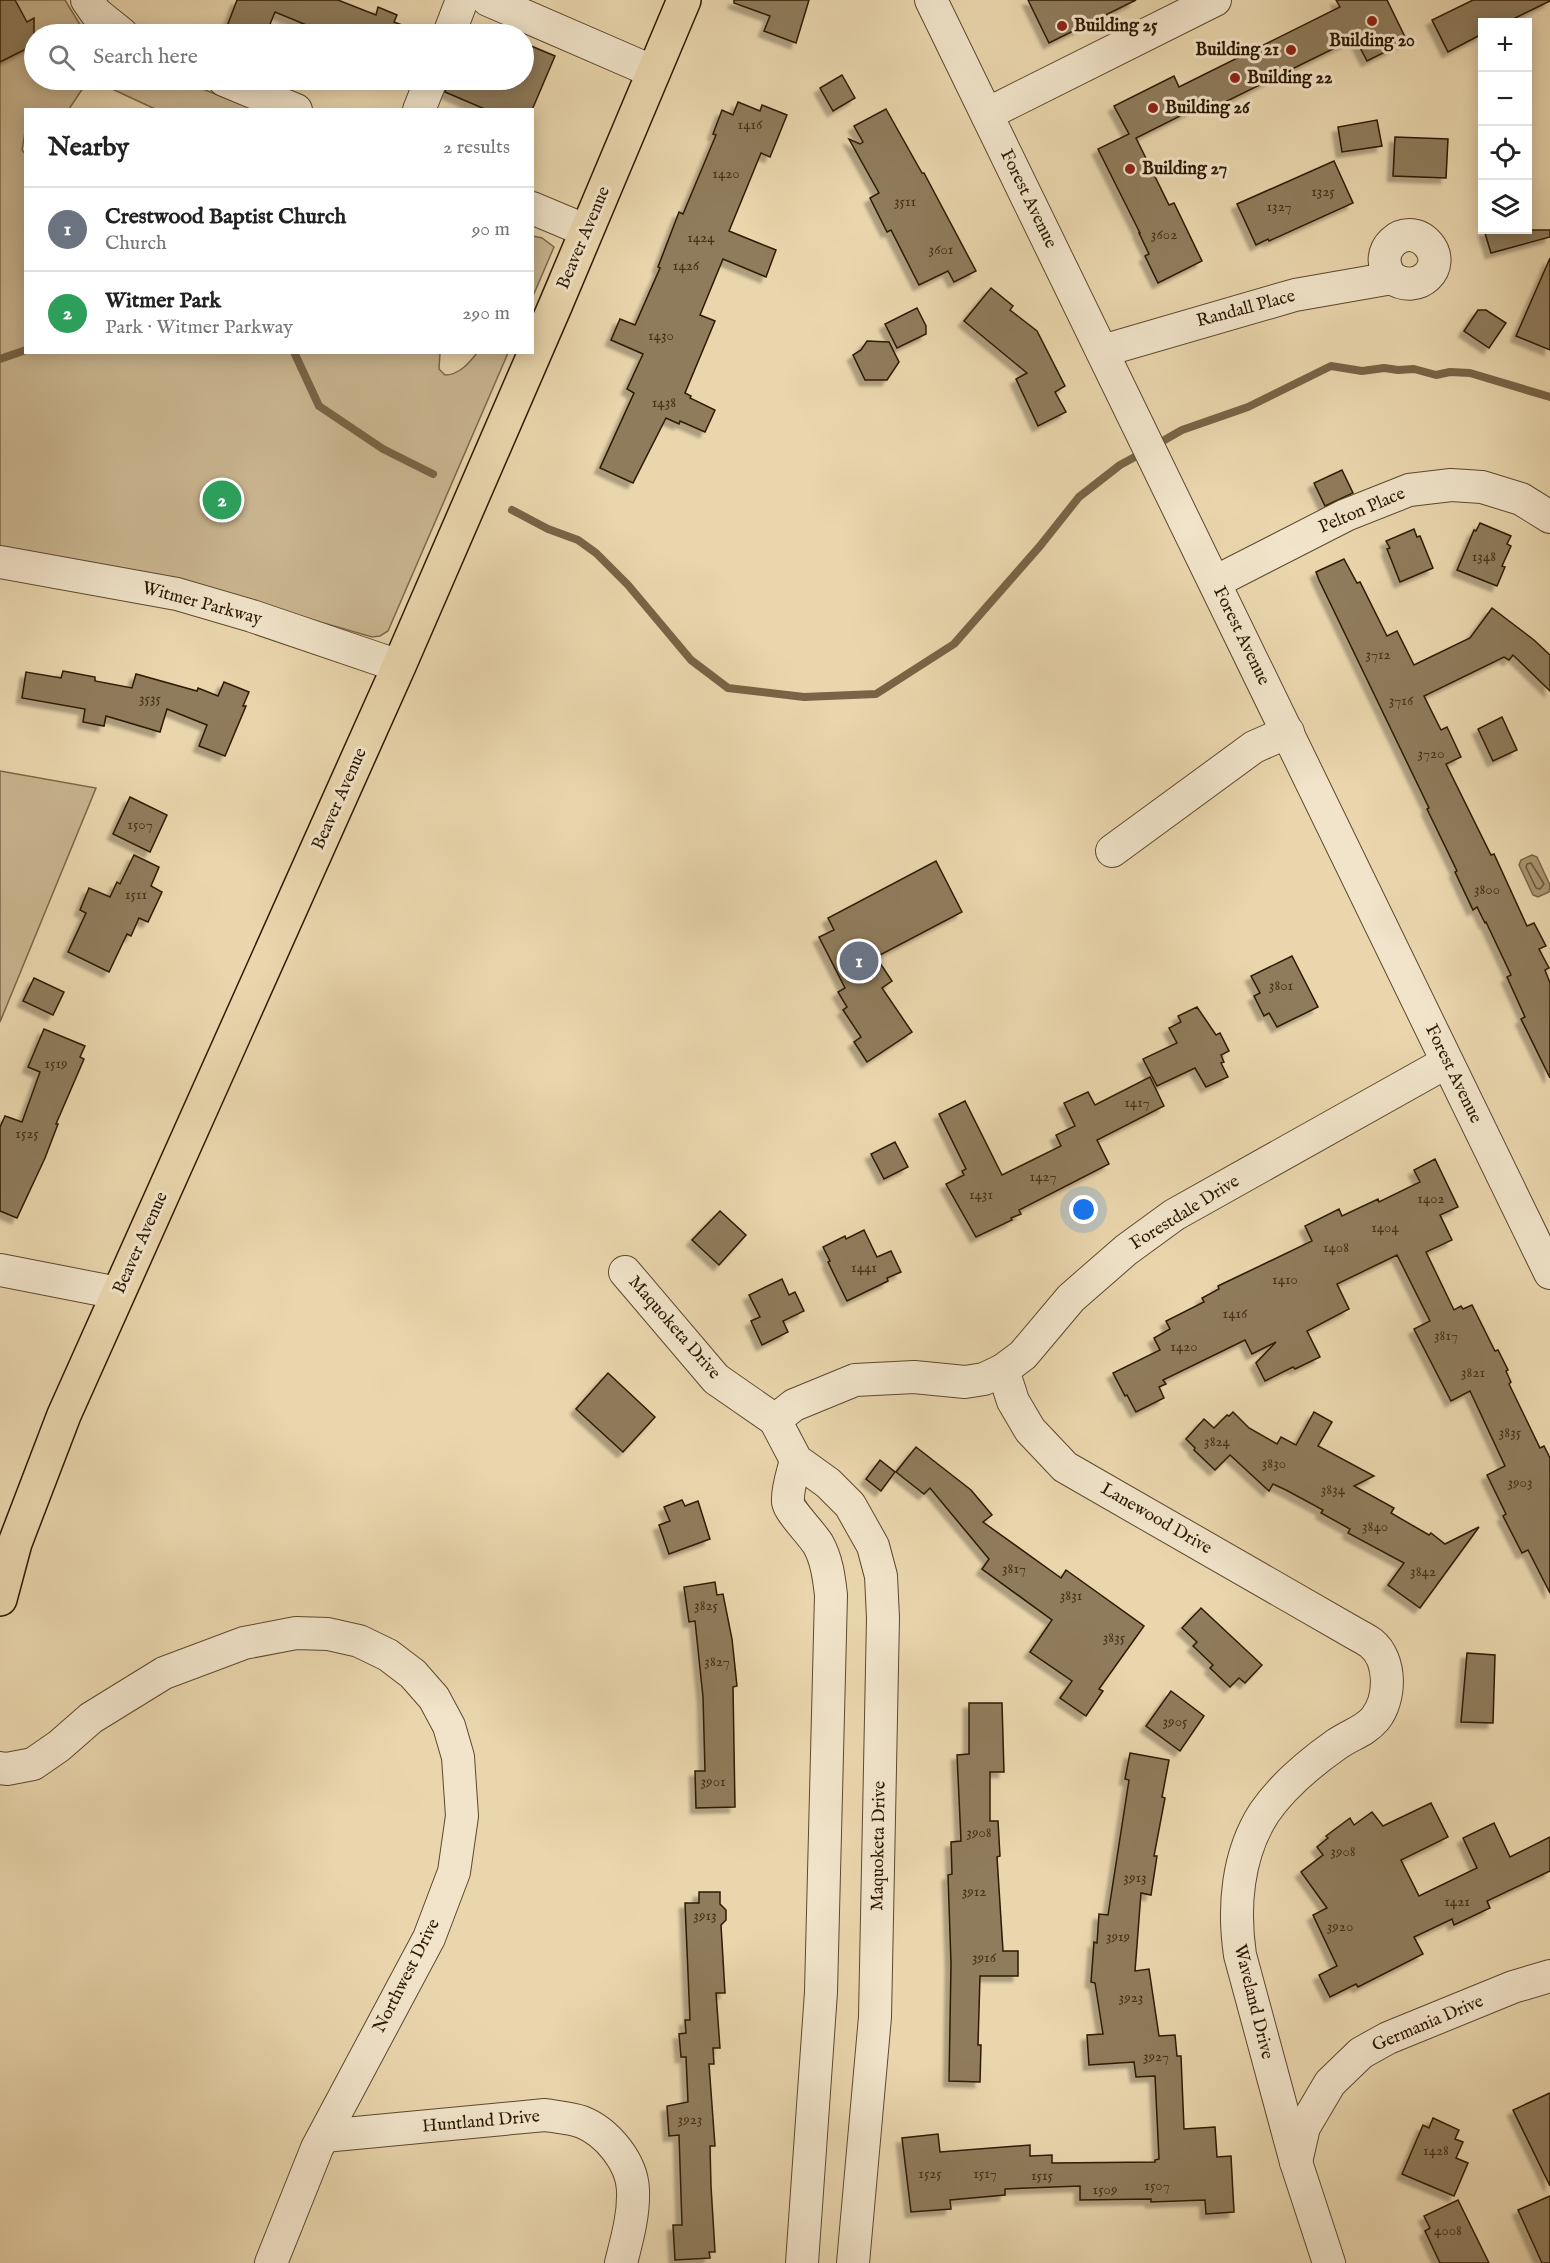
<!DOCTYPE html>
<html lang="en">
<head>
<meta charset="utf-8">
<style>
  :root { --surface:#fff; --page:#f2f2f2; --text:#222; --muted:#767676; --line:#e0e0e0; --accent:#1a73e8 }
  body { margin:0; font-family:"IM FELL English",serif; background:var(--page); color:var(--text) }
  .controls { position:absolute; right:18px; top:18px; display:grid; overflow:hidden; border-radius:0px; box-shadow:0 3px 15px #0003 }
  .controls button { width:54px; height:54px; display:grid; place-items:center; padding:0; border:0; border-bottom:2px solid var(--line); background:var(--surface); color:var(--text); font:30px sans-serif }
  .you { position:absolute; left:1084px; top:1210px; width:21px; height:21px; margin:-15px; border:4px solid #fff; border-radius:50%; background:#1a73e8; box-shadow:0 0 0 9px #1a73e833 }
  .badge { display:grid; place-items:center; width:39px; height:39px; border-radius:50%; background:var(--accent); color:#fff; font-size:20px; font-weight:700 }
  .pin { position:absolute; translate:-50% -50%; border:3px solid #fff; box-shadow:0 2px 6px #0006 }
  .list { margin:0; padding:0; list-style:none }
  h2 { display:flex; justify-content:space-between; align-items:center; height:78px; margin:0; padding:0 24px; font-size:26px }
  h2 small { font-size:20px; font-weight:400; color:var(--muted) }
  .list li { display:grid; grid-template-columns:39px 1fr auto; gap:18px; align-items:center; box-sizing:border-box; height:84px; padding:0 24px; border-top:2px solid var(--line) }
  .list b { display:block; font-size:22px; white-space:nowrap }
  .list p { margin:0; font-size:20px; white-space:nowrap; color:var(--muted) }
  .list em { font-size:20px; font-style:normal; color:var(--muted) }
  .icon { flex:none; width:33px; height:33px; fill:none; stroke:currentColor; stroke-width:2; stroke-linecap:round; stroke-linejoin:round }
  .map { position:relative; flex:none; width:1550px; height:2263px; overflow:hidden }
  .search { position:absolute; background:var(--surface); box-shadow:0 3px 15px #0003; left:24px; top:24px; width:510px; height:66px; display:flex; align-items:center; gap:15px; box-sizing:border-box; padding:0 21px; border-radius:33px; color:var(--muted); font-size:22px }
  .panel { position:absolute; background:var(--surface); box-shadow:0 3px 15px #0003; left:24px; top:108px; width:510px; height:246px; border-radius:0px }
  .map>svg:first-child { display:block }
  .green { fill:#cab690; stroke:#7c6849; stroke-width:1.5 }
  .water { fill:#aa9673; stroke:#786446; stroke-width:1.5 }
  .lines { fill:none; stroke-linecap:round; stroke-linejoin:round }
  .shore { stroke:#6c583a; stroke-width:1.5 }
  .stream { stroke:#786446; stroke-width:8 }
  .building { fill:#8f7c5b; stroke:#2d1a02; stroke-width:1.5; filter:url(#shadow) }
  .minor-casing { stroke:#5c492d; stroke-width:34 }
  .major-casing { stroke:#2d1a02; stroke-width:36 }
  .minor { stroke:#f1e4ca; stroke-width:32 }
  .major { stroke:#ead6ad; stroke-width:33 }
  .poi-dot { fill:#8f2418; stroke:#f1e4ca; stroke-width:2 }
  .labels { text-anchor:middle; dominant-baseline:central; stroke-width:6; stroke-linejoin:round; paint-order:stroke }
  .number-label { font-size:15px; fill:#463218 }
  .poi-label { font-size:18px; font-weight:bold; fill:#2d1a02; stroke:#f1e4ca; text-anchor:start }
  .street-label { font-size:18px; fill:#2d1a02; stroke:#f1e4ca }
</style>
</head>
<body>
<div class="map">
<svg width="1550" height="2263" viewBox="0 0 1550 2263">
  <defs>
    <filter id="shadow"><feDropShadow dx="-5.5" dy="5.5" stdDeviation="1.5" flood-color="#0004"/></filter>
  </defs>
  <rect width="100%" height="100%" fill="#ead6ad"/>
  <filter id="stains"><feTurbulence type="fractalNoise" baseFrequency=".00333" numOctaves="4"/><feColorMatrix values="0 0 0 0 .2 0 0 0 0 .09 0 0 0 0 .02 0 0 0 .5 -.17"/></filter>
  <radialGradient id="worn" r=".72"><stop offset=".6" stop-color="#630" stop-opacity="0"/><stop offset="1" stop-color="#630" stop-opacity=".3"/></radialGradient>
  <g class="green">
    <path d="M0,0H65L79,23L89,34H34V80H180L253,109H155L110,88L92,85L83,88L69,109L26,110L25,132L22,150L26,155V352L440,353L439,369L445,375C459,375 469,363 477,353H508L388,631L380,636L372,637L182,582L0,551Z"/>
    <polygon points="533,236 542,238 554,247 533,296"/>
    <polygon points="0,771 96,788 0,1022"/>
  </g>
  <polygon class="water" points="1532,855 1537,857 1550,885 1549,892 1538,897 1533,895 1519,865 1521,860"/>
  <g class="lines">
    <polygon class="shore" points="1531,863 1544,884 1540,889 1536,888 1526,867 1527,864"/>
    <g class="stream">
      <polyline points="294,352 319,406 383,449 433,474"/>
      <polyline points="0,359 26,350"/>
      <polyline points="1154,446 1182,430 1248,407 1331,366 1362,371 1384,368 1398,370 1414,369 1436,375 1450,372 1470,373 1550,397"/>
      <polyline points="512,510 548,529 578,540 596,553 628,585 691,660 728,688 804,697 876,694 954,644 1040,546 1079,497 1120,465 1144,452"/>
    </g>
  </g>
  <g class="building">
    <polygon points="0,0 15,0 27,22 34,18 34,45 0,62"/>
    <polygon points="237,0 338,0 376,15 378,7 397,15 394,22 423,33 328,34 275,12 266,34 238,34 226,29"/>
    <polygon points="734,0 809,0 796,43 764,31 770,16 734,3"/>
    <polygon points="1028,0 1136,0 1049,43"/>
    <polygon points="1336,0 1387,0 1407,41 1367,61 1355,38 1215,107 1212,100 1136,138 1169,205 1174,203 1202,261 1158,283 1145,256 1149,254 1139,233 1140,233 1098,149 1129,134 1114,106 1174,76 1179,87 1340,7"/>
    <polygon points="1473,0 1550,0 1550,1 1507,22 1482,22 1482,34 1448,52 1432,20"/>
    <polygon points="524,43 555,56 532,110 487,110 445,92 449,80 524,80"/>
    <polygon points="842,75 855,98 833,111 820,88"/>
    <polygon points="738,102 760,111 762,105 787,115 770,157 761,153 729,231 776,250 766,277 723,259 700,315 715,321 685,393 691,396 690,398 715,410 705,432 680,421 679,424 666,418 633,483 600,468 634,393 627,389 643,354 611,340 620,319 635,325 660,268 658,267 679,212 683,214 716,135 713,134 722,110 733,115"/>
    <polygon points="886,109 922,173 924,173 976,271 954,282 948,271 919,285 891,230 887,232 870,198 879,193 849,139 860,144 863,142 854,126"/>
    <polygon points="1377,120 1382,146 1342,152 1338,127"/>
    <polygon points="1395,137 1448,139 1446,178 1393,176"/>
    <polygon points="1334,161 1353,203 1269,241 1268,239 1256,245 1237,204"/>
    <polygon points="1484,230 1550,230 1550,237 1491,253"/>
    <polygon points="1550,258 1550,350 1516,336"/>
    <polygon points="991,288 1013,306 1010,310 1037,331 1065,386 1055,392 1066,412 1038,426 1016,379 1027,373 964,321"/>
    <polygon points="917,308 926,326 926,334 897,348 885,324"/>
    <polygon points="1478,310 1486,310 1506,323 1489,348 1464,331"/>
    <polygon points="867,341 889,342 899,362 887,380 865,380 853,355 861,350"/>
    <polygon points="1342,470 1353,493 1325,506 1314,483"/>
    <polygon points="1480,523 1511,536 1507,544 1511,546 1502,566 1505,567 1497,586 1457,570 1474,530 1476,531"/>
    <polygon points="1414,529 1417,537 1420,536 1433,568 1400,582 1387,549 1390,548 1386,541"/>
    <polygon points="1344,559 1357,583 1360,582 1387,636 1397,631 1414,665 1470,638 1492,608 1534,640 1550,655 1550,691 1513,655 1509,660 1504,657 1424,696 1441,730 1447,727 1461,757 1446,764 1491,855 1494,854 1527,926 1534,923 1546,946 1539,949 1549,968 1545,970 1550,983 1550,1078 1521,1019 1525,1017 1507,977 1511,975 1486,922 1485,923 1477,907 1473,910 1455,872 1457,871 1427,809 1429,808 1319,580 1316,572"/>
    <polygon points="63,671 95,677 95,681 132,688 136,674 197,691 198,688 218,696 224,682 249,692 243,706 246,706 225,756 199,746 207,725 167,709 160,732 106,716 104,726 83,722 85,709 22,698 26,672 61,678"/>
    <polygon points="1502,717 1517,750 1493,761 1478,729"/>
    <polygon points="130,797 167,815 150,852 113,834"/>
    <polygon points="134,855 159,867 151,886 162,892 148,922 139,918 131,936 127,934 109,972 68,952 86,913 80,910 89,888 110,897 117,882 120,884"/>
    <polygon points="936,861 962,912 876,957 892,981 882,988 912,1032 867,1062 854,1042 861,1037 843,1010 847,1007 838,992 845,988 819,937 834,930 828,918"/>
    <polygon points="1292,956 1318,1007 1277,1027 1269,1013 1264,1016 1254,996 1260,993 1251,976"/>
    <polygon points="34,978 64,992 53,1015 23,1001"/>
    <polygon points="1197,1007 1216,1035 1220,1033 1229,1051 1221,1055 1224,1062 1221,1063 1228,1077 1206,1087 1195,1068 1157,1086 1143,1059 1177,1043 1169,1028 1181,1022 1178,1016"/>
    <polygon points="44,1029 85,1046 80,1057 84,1059 56,1124 58,1124 45,1158 17,1218 0,1211 0,1127 5,1116 22,1122 40,1072 28,1067"/>
    <polygon points="1150,1077 1164,1106 1097,1140 1109,1164 1019,1210 1021,1214 1011,1218 1012,1220 976,1237 946,1184 964,1175 962,1171 966,1169 939,1114 965,1101 1002,1175 1061,1146 1056,1135 1075,1126 1064,1103 1088,1092 1095,1105"/>
    <polygon points="895,1142 908,1167 884,1179 871,1154"/>
    <polygon points="1435,1159 1458,1207 1440,1215 1452,1240 1426,1252 1454,1310 1461,1306 1463,1309 1472,1305 1495,1351 1498,1350 1508,1370 1506,1371 1511,1382 1509,1384 1540,1448 1544,1446 1550,1458 1550,1593 1528,1550 1522,1553 1503,1516 1506,1514 1487,1475 1505,1466 1470,1391 1451,1401 1414,1329 1430,1321 1397,1255 1337,1284 1349,1309 1307,1331 1320,1357 1295,1369 1293,1367 1265,1381 1256,1363 1276,1342 1252,1354 1245,1340 1163,1380 1166,1384 1159,1387 1164,1398 1136,1412 1127,1395 1125,1396 1113,1373 1160,1350 1154,1338 1170,1329 1166,1321 1204,1302 1202,1298 1219,1289 1218,1286 1312,1241 1305,1226 1339,1209 1342,1216 1378,1199 1379,1202 1420,1182 1414,1170"/>
    <polygon points="720,1211 746,1235 719,1265 692,1240"/>
    <polygon points="864,1230 877,1257 891,1251 901,1272 887,1278 888,1281 847,1301 828,1262 830,1261 823,1247 845,1236 846,1239"/>
    <polygon points="782,1279 789,1295 795,1292 804,1311 783,1321 788,1332 762,1345 751,1321 760,1317 749,1295"/>
    <polygon points="608,1373 655,1417 623,1452 576,1409"/>
    <polygon points="1233,1412 1249,1428 1277,1444 1281,1437 1296,1445 1314,1412 1332,1422 1318,1446 1374,1476 1354,1486 1394,1508 1391,1513 1429,1535 1431,1533 1445,1544 1479,1527 1420,1608 1388,1585 1404,1563 1348,1533 1350,1529 1321,1513 1323,1510 1286,1490 1273,1484 1269,1491 1230,1455 1215,1470 1194,1450 1195,1448 1186,1439 1204,1419 1214,1428 1227,1415 1229,1416"/>
    <polygon points="916,1447 971,1490 992,1515 983,1522 1061,1578 1066,1570 1144,1626 1099,1689 1103,1691 1086,1716 1060,1698 1072,1681 1030,1652 1052,1620 982,1569 989,1559 930,1488 924,1494 896,1472"/>
    <polygon points="880,1460 895,1472 881,1491 866,1479"/>
    <polygon points="682,1500 685,1506 698,1501 710,1539 669,1554 659,1525 670,1521 664,1507"/>
    <polygon points="715,1582 717,1595 723,1594 732,1639 737,1686 733,1687 735,1807 696,1808 695,1771 705,1771 703,1697 695,1621 689,1622 684,1587"/>
    <polygon points="1201,1608 1262,1665 1245,1683 1239,1678 1230,1687 1210,1668 1213,1665 1193,1646 1197,1642 1182,1628"/>
    <polygon points="1467,1653 1495,1655 1493,1723 1461,1722"/>
    <polygon points="1171,1691 1204,1716 1180,1751 1146,1726"/>
    <polygon points="969,1703 1002,1703 1004,1772 990,1772 990,1821 998,1821 1000,1856 997,1857 1003,1951 1018,1951 1018,1976 980,1976 978,2045 981,2045 980,2082 949,2081 951,1964 948,1875 952,1874 951,1842 961,1841 957,1755 969,1754"/>
    <polygon points="1130,1753 1169,1760 1162,1797 1165,1798 1154,1856 1157,1856 1151,1895 1141,1893 1135,1971 1149,1969 1159,2036 1175,2035 1177,2056 1181,2056 1184,2129 1215,2127 1217,2157 1231,2156 1234,2212 1206,2214 1205,2200 1151,2202 1151,2199 1080,2200 1080,2186 1005,2189 1005,2195 950,2200 951,2209 911,2212 902,2138 938,2134 940,2152 1030,2145 1030,2156 1052,2155 1052,2163 1155,2162 1155,2160 1159,2159 1155,2076 1136,2077 1134,2062 1089,2065 1087,2035 1103,2034 1095,1983 1091,1982 1094,1942 1097,1943 1099,1914 1108,1915 1129,1780 1125,1779"/>
    <polygon points="1431,1803 1448,1837 1401,1860 1419,1896 1477,1868 1463,1838 1494,1823 1510,1857 1550,1837 1550,1871 1487,1901 1490,1908 1454,1925 1452,1919 1414,1937 1423,1954 1358,1987 1356,1984 1330,1997 1319,1975 1337,1966 1313,1915 1327,1908 1301,1872 1323,1855 1317,1847 1328,1838 1326,1836 1350,1818 1354,1825 1372,1812 1383,1826"/>
    <polygon points="699,1892 720,1892 720,1904 726,1910 726,1920 721,1925 725,1993 716,1993 720,2048 713,2048 714,2064 709,2064 715,2146 710,2146 711,2186 715,2252 709,2252 710,2258 675,2260 673,2225 682,2225 679,2135 669,2136 667,2106 688,2102 686,2057 681,2057 679,2034 686,2033 685,2020 690,2020 685,1903 699,1903"/>
    <polygon points="1550,2093 1550,2186 1513,2110"/>
    <polygon points="1433,2118 1459,2130 1455,2139 1463,2142 1456,2158 1468,2163 1454,2196 1402,2174 1423,2125 1429,2128"/>
    <polygon points="1550,2196 1550,2263 1542,2263 1518,2210"/>
    <polygon points="1458,2200 1489,2263 1440,2263 1425,2231 1430,2228 1424,2216"/>
  </g>
  <g class="lines">
    <g class="minor-casing">
      <g id="minor">
        <polyline points="87,0 96,13 122,34"/>
        <polyline points="488,0 654,72"/>
        <polyline points="931,0 1550,1273"/>
        <polyline points="449,34 462,0"/>
        <polyline points="224,80 296,110"/>
        <polyline points="419,110 431,80"/>
        <polyline points="987,114 1215,0"/>
        <polyline points="532,208 587,231"/>
        <path d="M1102,351L1295,295L1392,278C1418,296 1448,267 1428,244C1405,219 1369,252 1392,278"/>
        <polyline points="0,562 177,594 252,616 399,666"/>
        <polyline points="1215,582 1346,515 1409,490 1451,485 1482,487 1521,499 1550,517"/>
        <polyline points="1112,851 1254,747 1288,732"/>
        <polyline points="0,1270 118,1293"/>
        <polyline points="625,1272 716,1379 775,1420 796,1460 828,1483 850,1505 873,1546 881,1576 883,1618 875,2017 853,2263"/>
        <path d="M1003,1370L1013,1401L1030,1430L1065,1467L1347,1629C1355,1634 1364,1638 1371,1643C1392,1660 1391,1699 1375,1719C1365,1731 1350,1735 1337,1744C1310,1763 1283,1785 1264,1813C1237,1855 1233,1908 1240,1955L1296,2162L1329,2263"/>
        <polyline points="775,1420 794,1405 855,1380 914,1377 965,1382 984,1379 1003,1370 1023,1355 1071,1298 1126,1250 1174,1215 1447,1062"/>
        <path d="M796,1460C793,1473 787,1488 788,1502C789,1511 811,1533 818,1544C827,1560 829,1578 831,1595L821,1992L802,2263"/>
        <polyline points="0,1768 7,1769 33,1764 59,1746 91,1718 164,1673 244,1643 296,1633 328,1634 359,1641 388,1655 413,1674 434,1698 449,1726 458,1757 462,1816 454,1872 429,1938 317,2148 271,2263"/>
        <path d="M324,2136L545,2115C557,2117 571,2118 582,2122C607,2132 632,2162 633,2190C634,2215 627,2239 621,2263"/>
        <polyline points="1296,2162 1304,2127 1330,2083 1361,2053 1388,2038 1513,1987 1550,1976"/>
      </g>
    </g>
    <g class="major-casing">
      <polyline id="major" points="0,1599 15,1543 64,1415 399,666 556,304 684,0"/>
    </g>
    <use href="#minor" class="minor"/>
    <use href="#major" class="major"/>
  </g>
  <g class="poi-dot">
    <circle cx="1372" cy="21" r="6"/>
    <circle cx="1062" cy="26" r="6"/>
    <circle cx="1291" cy="50" r="6"/>
    <circle cx="1235" cy="78" r="6"/>
    <circle cx="1153" cy="108" r="6"/>
    <circle cx="1130" cy="169" r="6"/>
  </g>
  <g class="labels">
    <g class="number-label">
      <text x="750" y="124">1416</text>
      <text x="726" y="173">1420</text>
      <text x="1323" y="191">1325</text>
      <text x="905" y="201">3511</text>
      <text x="1279" y="206">1327</text>
      <text x="1164" y="234">3602</text>
      <text x="701" y="237">1424</text>
      <text x="941" y="249">3601</text>
      <text x="686" y="265">1426</text>
      <text x="661" y="335">1430</text>
      <text x="664" y="402">1438</text>
      <text x="1484" y="556">1348</text>
      <text x="1378" y="654">3712</text>
      <text x="150" y="698">3535</text>
      <text x="1401" y="700">3716</text>
      <text x="1431" y="753">3720</text>
      <text x="140" y="824">1507</text>
      <text x="1487" y="889">3800</text>
      <text x="136" y="894">1511</text>
      <text x="1281" y="985">3801</text>
      <text x="56" y="1063">1519</text>
      <text x="1137" y="1102">1417</text>
      <text x="27" y="1133">1525</text>
      <text x="1043" y="1176">1427</text>
      <text x="981" y="1194">1431</text>
      <text x="1431" y="1198">1402</text>
      <text x="1385" y="1227">1404</text>
      <text x="1336" y="1247">1408</text>
      <text x="864" y="1267">1441</text>
      <text x="1285" y="1279">1410</text>
      <text x="1235" y="1313">1416</text>
      <text x="1446" y="1335">3817</text>
      <text x="1184" y="1346">1420</text>
      <text x="1473" y="1372">3821</text>
      <text x="1510" y="1432">3835</text>
      <text x="1217" y="1441">3824</text>
      <text x="1274" y="1463">3830</text>
      <text x="1520" y="1482">3903</text>
      <text x="1333" y="1489">3834</text>
      <text x="1375" y="1526">3840</text>
      <text x="1014" y="1568">3817</text>
      <text x="1423" y="1571">3842</text>
      <text x="1071" y="1595">3831</text>
      <text x="706" y="1605">3825</text>
      <text x="1114" y="1637">3835</text>
      <text x="717" y="1661">3827</text>
      <text x="1175" y="1721">3905</text>
      <text x="713" y="1781">3901</text>
      <text x="979" y="1832">3908</text>
      <text x="1343" y="1851">3908</text>
      <text x="1135" y="1877">3913</text>
      <text x="974" y="1891">3912</text>
      <text x="1457" y="1901">1421</text>
      <text x="705" y="1915">3913</text>
      <text x="1340" y="1926">3920</text>
      <text x="1118" y="1936">3919</text>
      <text x="984" y="1957">3916</text>
      <text x="1131" y="1997">3923</text>
      <text x="1156" y="2056">3927</text>
      <text x="690" y="2119">3923</text>
      <text x="1436" y="2150">1428</text>
      <text x="930" y="2173">1525</text>
      <text x="985" y="2173">1517</text>
      <text x="1042" y="2175">1515</text>
      <text x="1157" y="2185">1507</text>
      <text x="1105" y="2189">1509</text>
      <text x="1448" y="2230">4008</text>
    </g>
    <g class="poi-label">
      <text x="1074" y="26">Building 25</text>
      <text x="1372" y="41" text-anchor="middle">Building 20</text>
      <text x="1279" y="50" text-anchor="end">Building 21</text>
      <text x="1247" y="78">Building 22</text>
      <text x="1165" y="108">Building 26</text>
      <text x="1142" y="169">Building 27</text>
    </g>
    <g class="street-label">
      <text transform="translate(1028 199) rotate(64)">Forest Avenue</text>
      <text transform="translate(584 238) rotate(-67)">Beaver Avenue</text>
      <text transform="translate(1246 309) rotate(-15)">Randall Place</text>
      <text transform="translate(1362 511) rotate(-23)">Pelton Place</text>
      <text transform="translate(202 604) rotate(15)">Witmer Parkway</text>
      <text transform="translate(1241 636) rotate(64)">Forest Avenue</text>
      <text transform="translate(340 799) rotate(-66)">Beaver Avenue</text>
      <text transform="translate(1453 1074) rotate(64)">Forest Avenue</text>
      <text transform="translate(1185 1213) rotate(-32)">Forestdale Drive</text>
      <text transform="translate(141 1243) rotate(-66)">Beaver Avenue</text>
      <text transform="translate(674 1328) rotate(49)">Maquoketa Drive</text>
      <text transform="translate(1156 1519) rotate(30)">Lanewood Drive</text>
      <text transform="translate(879 1846) rotate(-89)">Maquoketa Drive</text>
      <text transform="translate(407 1976) rotate(-63)">Northwest Drive</text>
      <text transform="translate(1253 2002) rotate(76)">Waveland Drive</text>
      <text transform="translate(1428 2024) rotate(-23)">Germania Drive</text>
      <text transform="translate(481 2122) rotate(-5)">Huntland Drive</text>
    </g>
  </g>
  <rect width="100%" height="100%" filter="url(#stains)"/>
  <rect width="100%" height="100%" fill="url(#worn)"/>
</svg>
<div class="controls">
<button>+</button>
<button>−</button>
<button><svg class="icon" aria-label="locate" viewBox="0 0 24 24"><circle cx="12" cy="12" r="6"/><path d="M12 2v4M12 18v4M2 12h4M18 12h4"/></svg></button>
<button><svg class="icon" aria-label="layers" viewBox="0 0 24 24"><path d="M12 4l9 5-9 5-9-5zM3 14l9 5 9-5"/></svg></button>
</div>
<div class="you"></div>
<div class="pin badge" style="left:859px;top:961px;background:#6b7280">1</div>
<div class="pin badge" style="left:222px;top:500px;background:#2e9e5b">2</div>
<div class="search"><svg class="icon" aria-label="search" viewBox="0 0 24 24"><circle cx="10" cy="10" r="6"/><path d="M15 15l6 6"/></svg>Search here</div>
<section class="panel">
<h2>Nearby<small>2 results</small></h2>
<ul class="list">
<li><span class="badge" style="background:#6b7280">1</span><div><b>Crestwood Baptist Church</b><p>Church</p></div><em>90 m</em></li>
<li><span class="badge" style="background:#2e9e5b">2</span><div><b>Witmer Park</b><p>Park · Witmer Parkway</p></div><em>290 m</em></li>
</ul>
</section>
</div>
</body>
</html>
